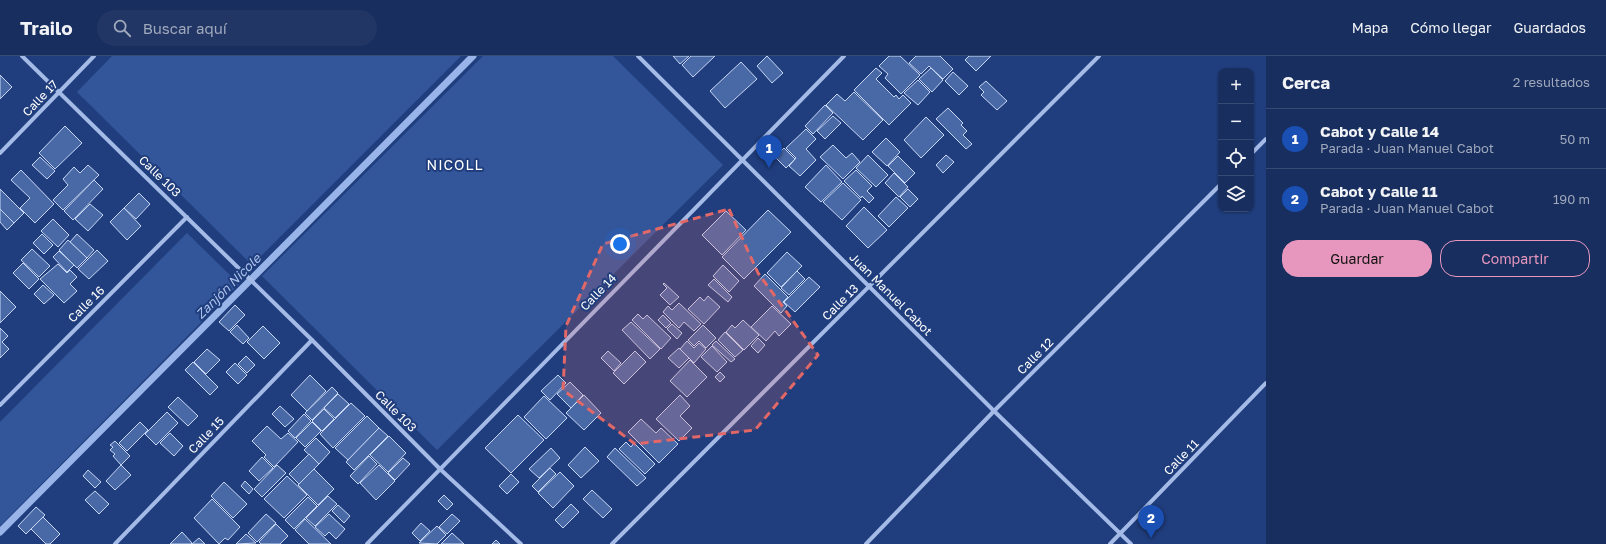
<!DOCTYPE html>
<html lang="es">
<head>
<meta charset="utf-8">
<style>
  :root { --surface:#182e5e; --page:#213664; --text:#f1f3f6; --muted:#9fa8bc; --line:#364a73; --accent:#e797bd }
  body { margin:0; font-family:"Golos Text",sans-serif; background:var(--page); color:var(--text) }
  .controls { position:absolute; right:12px; top:12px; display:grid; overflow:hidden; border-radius:8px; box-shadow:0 1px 3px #0004 }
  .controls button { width:36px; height:36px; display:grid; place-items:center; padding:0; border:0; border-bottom:1px solid var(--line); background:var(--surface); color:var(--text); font:20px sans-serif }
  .you { position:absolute; left:620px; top:188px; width:14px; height:14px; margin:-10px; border:3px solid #fff; border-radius:50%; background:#1a73e8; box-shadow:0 0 0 6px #1a73e833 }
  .badge { display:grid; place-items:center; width:26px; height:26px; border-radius:50%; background:var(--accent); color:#fff; font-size:13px; font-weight:700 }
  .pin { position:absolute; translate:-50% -33px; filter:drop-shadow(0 1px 2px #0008) }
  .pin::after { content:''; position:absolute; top:21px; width:14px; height:12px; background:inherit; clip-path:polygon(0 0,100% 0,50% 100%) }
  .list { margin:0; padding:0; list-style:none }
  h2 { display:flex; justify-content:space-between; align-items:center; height:52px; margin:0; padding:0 16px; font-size:17px }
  h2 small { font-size:13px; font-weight:400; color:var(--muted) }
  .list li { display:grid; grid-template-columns:26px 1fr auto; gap:12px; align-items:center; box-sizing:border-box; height:60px; padding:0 16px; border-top:1px solid var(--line) }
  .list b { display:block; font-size:15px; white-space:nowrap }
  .list p { margin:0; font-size:13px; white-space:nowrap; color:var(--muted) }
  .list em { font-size:13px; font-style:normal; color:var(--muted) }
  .actions { display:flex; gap:8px; padding:12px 16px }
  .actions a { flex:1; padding:9px 0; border:1px solid var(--accent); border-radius:16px; text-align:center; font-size:14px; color:var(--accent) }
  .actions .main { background:var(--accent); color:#111 }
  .icon { flex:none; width:22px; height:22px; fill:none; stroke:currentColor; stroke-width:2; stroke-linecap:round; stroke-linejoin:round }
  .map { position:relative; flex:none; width:1266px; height:488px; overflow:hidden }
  header { display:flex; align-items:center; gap:24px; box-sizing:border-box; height:56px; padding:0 20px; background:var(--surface); border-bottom:1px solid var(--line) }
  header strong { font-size:19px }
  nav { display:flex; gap:22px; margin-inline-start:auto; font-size:14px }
  .search { width:280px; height:36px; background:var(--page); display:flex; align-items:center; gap:10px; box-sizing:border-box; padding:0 14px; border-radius:22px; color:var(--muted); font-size:15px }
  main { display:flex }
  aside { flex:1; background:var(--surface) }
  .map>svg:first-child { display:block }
  .green { fill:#33569b }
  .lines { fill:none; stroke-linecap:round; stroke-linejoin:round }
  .stream { stroke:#98b4e8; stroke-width:7 }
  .building { fill:#4968a6; stroke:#c7d7f5 }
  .street { stroke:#a4bae7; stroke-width:4 }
  .marked { fill:#e26868; fill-opacity:0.2; stroke:#e26868; stroke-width:3; stroke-dasharray:8 5; stroke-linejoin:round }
  .labels { text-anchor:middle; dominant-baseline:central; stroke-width:4; stroke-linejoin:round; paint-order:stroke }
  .street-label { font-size:12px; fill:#fff; stroke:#203e7d }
  .water-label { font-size:13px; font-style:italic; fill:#afc5ee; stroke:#203e7d }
  .quarter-label { font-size:14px; letter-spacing:1px; fill:#fff; stroke:#203e7d }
</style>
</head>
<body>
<header>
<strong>Trailo</strong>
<div class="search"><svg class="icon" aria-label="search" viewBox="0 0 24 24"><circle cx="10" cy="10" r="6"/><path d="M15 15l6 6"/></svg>Buscar aquí</div>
<nav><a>Mapa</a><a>Cómo llegar</a><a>Guardados</a></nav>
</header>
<main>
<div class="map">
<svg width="1266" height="488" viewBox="0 0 1266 488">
  <rect width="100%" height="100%" fill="#203e7d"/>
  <g class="green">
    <polygon points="112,0 461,0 252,209 77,36"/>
    <polygon points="483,0 613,0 723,109 437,394 262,220"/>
    <polygon points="187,177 239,228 0,470 0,366"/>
  </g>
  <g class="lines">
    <polyline class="stream" points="0,476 473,0"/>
  </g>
  <g class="building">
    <polygon points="673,0 689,0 680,8"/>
    <polygon points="691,0 715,0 693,21 682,9"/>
    <polygon points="767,0 783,17 772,27 757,10"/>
    <polygon points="889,0 900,0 920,19 901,38 885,22 888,18 879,10"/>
    <polygon points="916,0 940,0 953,13 943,23 929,10 921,18 909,7"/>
    <polygon points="969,0 991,0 976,15 965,4"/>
    <polygon points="741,6 757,23 725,52 710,35"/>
    <polygon points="876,12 882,17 876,23 894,41 896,39 899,43 903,39 911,47 889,69 854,34"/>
    <polygon points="931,12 943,24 932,36 919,23"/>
    <polygon points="953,16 968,30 959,39 945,25"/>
    <polygon points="0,19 12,31 0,43"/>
    <polygon points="918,24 930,36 918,49 904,37"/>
    <polygon points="986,25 1007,45 997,54 981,39 984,36 979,31"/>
    <polygon points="854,36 883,64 863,84 826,49 837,38 845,45"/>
    <polygon points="825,49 833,57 813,78 805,70"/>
    <polygon points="948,52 963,67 961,69 967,75 963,79 972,88 966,93 936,63"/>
    <polygon points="833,60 841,67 825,83 817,75"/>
    <polygon points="926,61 944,79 921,102 904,84"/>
    <polygon points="65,70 82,87 55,113 39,97"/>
    <polygon points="806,73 816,83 806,93 816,104 800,120 789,110 796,102 786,92"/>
    <polygon points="886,82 900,96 887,110 872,96"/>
    <polygon points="833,89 846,102 852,97 860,106 843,123 820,101"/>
    <polygon points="784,92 795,103 786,112 775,101"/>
    <polygon points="868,99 888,119 876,131 856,112"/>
    <polygon points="946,99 954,106 943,117 936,109"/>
    <polygon points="898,100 915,117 905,127 888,110"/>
    <polygon points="40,101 55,115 47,123 32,109"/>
    <polygon points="88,109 99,119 63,154 53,144 68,129 63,123 74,111 80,117"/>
    <polygon points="826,109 842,126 821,146 805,131"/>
    <polygon points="21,114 54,148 35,167 20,152 30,142 11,124"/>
    <polygon points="856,114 872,130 867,135 874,142 869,147 862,140 861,142 844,125"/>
    <polygon points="894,117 908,131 899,141 885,127"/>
    <polygon points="94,124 103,133 73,164 64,155"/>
    <polygon points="843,127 861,144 842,164 823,146"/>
    <polygon points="0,133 24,157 14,167 0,153"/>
    <polygon points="908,133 918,143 910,151 900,141"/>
    <polygon points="139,137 150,148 136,163 124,152"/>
    <polygon points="896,141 908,152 889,171 878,160"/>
    <polygon points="90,148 103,159 88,175 75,163"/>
    <polygon points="864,151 887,174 868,192 846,170"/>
    <polygon points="124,152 141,170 127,184 110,166"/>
    <polygon points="0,153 14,167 7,174 0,166"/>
    <polygon points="768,154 791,176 744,223 722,201"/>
    <polygon points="726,155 746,174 722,199 702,179"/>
    <polygon points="53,163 69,179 58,191 41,175"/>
    <polygon points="42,178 53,189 44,198 33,187"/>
    <polygon points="77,178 94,194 87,202 70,186"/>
    <polygon points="68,184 87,202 77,212 59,194"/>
    <polygon points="32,193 50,210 39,221 21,204"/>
    <polygon points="97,194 108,205 89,223 78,213"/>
    <polygon points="59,195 74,209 67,216 53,201"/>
    <polygon points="787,196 802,210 781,231 767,217"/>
    <polygon points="23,207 39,223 29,233 13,217"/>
    <polygon points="58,208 67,217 70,214 77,221 70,228 77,235 64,247 40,223"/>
    <polygon points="723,209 739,225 729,236 713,220"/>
    <polygon points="797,215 805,223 789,239 781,232"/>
    <polygon points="765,218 788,241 783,246 787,250 781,257 754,230"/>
    <polygon points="809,221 820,231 795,256 784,246"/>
    <polygon points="714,223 732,241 728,246 708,229"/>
    <polygon points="664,227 679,241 670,249 660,239 667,232 663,228"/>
    <polygon points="43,229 54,239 44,248 34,238"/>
    <polygon points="0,235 16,251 0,267"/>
    <polygon points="708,240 720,251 704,268 688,253 700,241 704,245"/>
    <polygon points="679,247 701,268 694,275 684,266 679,272 663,256 668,250 672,254"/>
    <polygon points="235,249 245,259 229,275 219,266"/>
    <polygon points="772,250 791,268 779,280 775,275 766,285 751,271"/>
    <polygon points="638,258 643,263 647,259 671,282 661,293 632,264"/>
    <polygon points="663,259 671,267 666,272 658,264"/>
    <polygon points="743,264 759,279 744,294 726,276 732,269 735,272"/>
    <polygon points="631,266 660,293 650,303 622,274"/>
    <polygon points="672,268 682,277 677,283 667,273"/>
    <polygon points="237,269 249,282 243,288 230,276"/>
    <polygon points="703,269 716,282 706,292 699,285 694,290 688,284"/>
    <polygon points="263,270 280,287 264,303 247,286"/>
    <polygon points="0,272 8,280 2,286 9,293 0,302"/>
    <polygon points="725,276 743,294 735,301 718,284"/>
    <polygon points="758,282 765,289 758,297 751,290"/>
    <polygon points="687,285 694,292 699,287 706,293 694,307 680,293"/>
    <polygon points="716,285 735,303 731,306 712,289"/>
    <polygon points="712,290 727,306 717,316 701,301"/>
    <polygon points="679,292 689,302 679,312 668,302"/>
    <polygon points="207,293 220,304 206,318 194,306"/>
    <polygon points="608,295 621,307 614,315 601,302"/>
    <polygon points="635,295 646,306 624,328 613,317"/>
    <polygon points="246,300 255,309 247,317 238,308"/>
    <polygon points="690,304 707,321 687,341 670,325"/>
    <polygon points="193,306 218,331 210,339 185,314"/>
    <polygon points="235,307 247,319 238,328 226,316"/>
    <polygon points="720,316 725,321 720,326 715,321"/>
    <polygon points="310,319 326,335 307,355 291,339"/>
    <polygon points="558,319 566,327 550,344 541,335"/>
    <polygon points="570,326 583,339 571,352 557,338"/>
    <polygon points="332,331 338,337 312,364 305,357"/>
    <polygon points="338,338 349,348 335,362 324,352"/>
    <polygon points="584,339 601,357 584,374 566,357"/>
    <polygon points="680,339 690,350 680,360 692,372 679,385 656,363"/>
    <polygon points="544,340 567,362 546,383 524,361"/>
    <polygon points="178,341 198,360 188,370 168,351"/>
    <polygon points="351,347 365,360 333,392 320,378"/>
    <polygon points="280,350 294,363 285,371 272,358"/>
    <polygon points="324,353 334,363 322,375 312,365"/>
    <polygon points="167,356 178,367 156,389 145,378"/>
    <polygon points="304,358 311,365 295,382 288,375"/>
    <polygon points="518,359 544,384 511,417 485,392"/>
    <polygon points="367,360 379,372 348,404 335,392"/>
    <polygon points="641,363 656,377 661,372 678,388 659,407 628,376"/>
    <polygon points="140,366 148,374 127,395 119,387"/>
    <polygon points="312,366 321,375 305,391 296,382"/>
    <polygon points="267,370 281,383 288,377 298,386 274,411 264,401 266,399 252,385"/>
    <polygon points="379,372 388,380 354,414 346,406"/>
    <polygon points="170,377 183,390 174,400 160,387"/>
    <polygon points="389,380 406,397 388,416 370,399"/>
    <polygon points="316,382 330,396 319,408 304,394"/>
    <polygon points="115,385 130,400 121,409 113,400 115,398 110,394 113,391 110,389"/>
    <polygon points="626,386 631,391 634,387 655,408 645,418 619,393"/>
    <polygon points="585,391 599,405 581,422 568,409"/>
    <polygon points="551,392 560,402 539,422 529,413"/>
    <polygon points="615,392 646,422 637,430 607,401"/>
    <polygon points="309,398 319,408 299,428 289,418"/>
    <polygon points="369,400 377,408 358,428 350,420"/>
    <polygon points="262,401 273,412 259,425 249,415"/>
    <polygon points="403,402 410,408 395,424 388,417"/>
    <polygon points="121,409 131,419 115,434 106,425"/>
    <polygon points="277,409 286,417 262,441 254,433"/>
    <polygon points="379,409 395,425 376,444 360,427"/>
    <polygon points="550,412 556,418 538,436 532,430"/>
    <polygon points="314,413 334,433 318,449 298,429"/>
    <polygon points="88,414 101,426 95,432 83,420"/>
    <polygon points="560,416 574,430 553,452 538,437"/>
    <polygon points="511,418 519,426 507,438 499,430"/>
    <polygon points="287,420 307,439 284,462 264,443"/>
    <polygon points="245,425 253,433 249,438 241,430"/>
    <polygon points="224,426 247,448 233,462 211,440"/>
    <polygon points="592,434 612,453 603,462 583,443"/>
    <polygon points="95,435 109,448 99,458 85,444"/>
    <polygon points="444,439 453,448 447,454 438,445"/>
    <polygon points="328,440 337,448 315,470 306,462"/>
    <polygon points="308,441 317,450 294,473 285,464"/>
    <polygon points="212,443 240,471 228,484 225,482 219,488 194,462"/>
    <polygon points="571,448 579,456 563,472 555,464"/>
    <polygon points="338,449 350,460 344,467 332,455"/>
    <polygon points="36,451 45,459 26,478 18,470"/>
    <polygon points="266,458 276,467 257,486 248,477"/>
    <polygon points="329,458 345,473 336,483 329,476 325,480 315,471"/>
    <polygon points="452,458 460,465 447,478 439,471"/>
    <polygon points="43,461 60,478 50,488 46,488 31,473"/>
    <polygon points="305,463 331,488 309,488 295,474"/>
    <polygon points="421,467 430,475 420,485 412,477"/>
    <polygon points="276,468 288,480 280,488 261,488 259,486"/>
    <polygon points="437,470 446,479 437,488 419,487"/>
    <polygon points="182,476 192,487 191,488 170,488"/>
    <polygon points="452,477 464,488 441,488"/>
    <polygon points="246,478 256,487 236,488"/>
    <polygon points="199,482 205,488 192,488"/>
    <polygon points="496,484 500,488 492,488"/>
  </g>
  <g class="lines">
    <g class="street">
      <polyline points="22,0 312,284 440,413 521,488"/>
      <polyline points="638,0 994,355 1131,488"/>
      <polyline points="0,97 94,0"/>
      <polyline points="1251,98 1266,83"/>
      <polyline points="0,349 187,161"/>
      <polyline points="115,488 312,284"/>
      <polyline points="367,488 844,0"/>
      <polyline points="612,488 1099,0"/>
      <polyline points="866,488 994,355 1221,128"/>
      <polyline points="1110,488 1266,327"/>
    </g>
  </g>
  <path class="marked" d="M729,153L758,217L818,299L755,374L635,388L563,334L566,270L603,188Z"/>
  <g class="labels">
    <g class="street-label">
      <text transform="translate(40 42) rotate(-46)">Calle 17</text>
      <text transform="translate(160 120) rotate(44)">Calle 103</text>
      <text transform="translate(598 236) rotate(-46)">Calle 14</text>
      <text transform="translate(891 238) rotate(45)">Juan Manuel Cabot</text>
      <text transform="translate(840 246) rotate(-45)">Calle 13</text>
      <text transform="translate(86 248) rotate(-45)">Calle 16</text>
      <text transform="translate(1035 300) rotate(-45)">Calle 12</text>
      <text transform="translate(396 355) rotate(45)">Calle 103</text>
      <text transform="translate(206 379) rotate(-46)">Calle 15</text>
      <text transform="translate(1181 401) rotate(-46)">Calle 11</text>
    </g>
    <g class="water-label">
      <text transform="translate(228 230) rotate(-45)">Zanjón Nicole</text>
    </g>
    <g class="quarter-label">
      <text x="455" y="108">NICOLL</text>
    </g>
  </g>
</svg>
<div class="controls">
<button>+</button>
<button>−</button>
<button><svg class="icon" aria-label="locate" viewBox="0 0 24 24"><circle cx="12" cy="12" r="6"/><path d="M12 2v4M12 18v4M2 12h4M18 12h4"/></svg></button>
<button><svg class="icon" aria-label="layers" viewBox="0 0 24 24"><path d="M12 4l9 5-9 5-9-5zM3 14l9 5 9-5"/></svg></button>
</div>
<div class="you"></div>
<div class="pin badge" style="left:769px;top:112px;background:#1a4fb4">1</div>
<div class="pin badge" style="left:1151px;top:482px;background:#1a4fb4">2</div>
</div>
<aside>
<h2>Cerca<small>2 resultados</small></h2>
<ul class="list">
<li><span class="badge" style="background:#1a4fb4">1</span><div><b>Cabot y Calle 14</b><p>Parada · Juan Manuel Cabot</p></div><em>50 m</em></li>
<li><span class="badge" style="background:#1a4fb4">2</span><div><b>Cabot y Calle 11</b><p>Parada · Juan Manuel Cabot</p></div><em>190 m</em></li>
</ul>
<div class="actions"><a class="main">Guardar</a><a>Compartir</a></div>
</aside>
</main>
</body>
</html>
